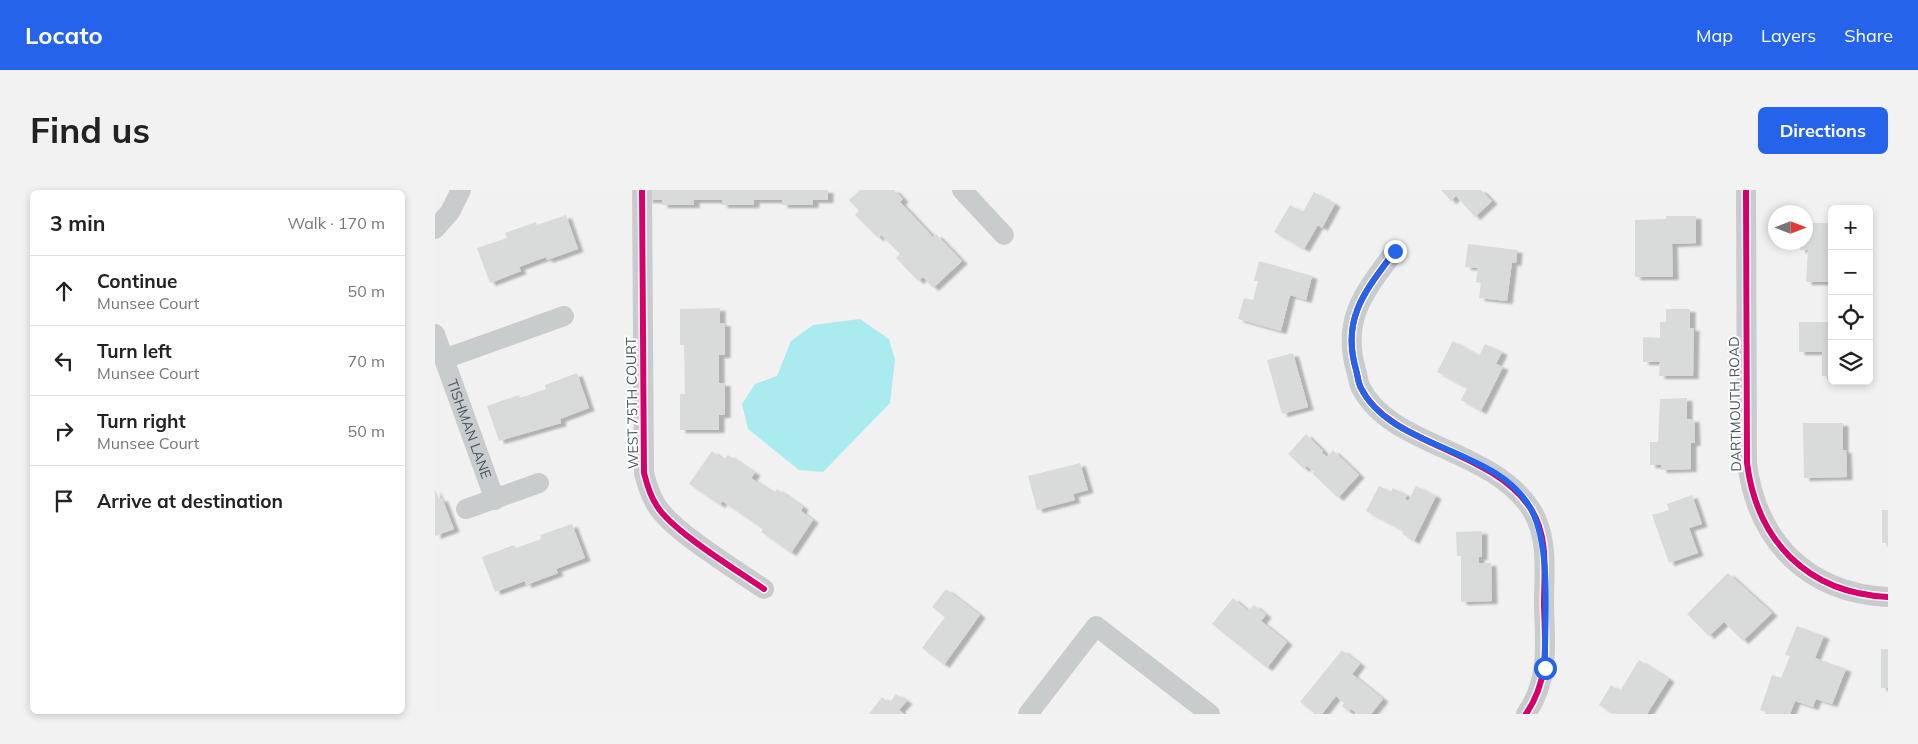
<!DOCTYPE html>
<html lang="en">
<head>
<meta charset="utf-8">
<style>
  :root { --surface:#fff; --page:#f2f2f2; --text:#222; --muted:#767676; --line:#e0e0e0; --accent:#2563eb }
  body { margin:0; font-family:Mulish,sans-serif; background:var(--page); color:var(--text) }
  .controls { position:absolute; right:15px; top:15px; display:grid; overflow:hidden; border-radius:8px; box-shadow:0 2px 8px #0003 }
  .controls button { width:45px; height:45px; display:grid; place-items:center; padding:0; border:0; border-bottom:1px solid var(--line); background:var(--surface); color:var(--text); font:25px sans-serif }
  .compass { position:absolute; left:1333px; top:15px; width:45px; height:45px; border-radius:50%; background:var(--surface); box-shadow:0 2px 8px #0003; rotate:90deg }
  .stop { position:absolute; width:15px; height:15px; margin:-11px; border:4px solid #2563eb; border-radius:50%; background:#fff }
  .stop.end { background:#2563eb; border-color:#fff; box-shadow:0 1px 5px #0008 }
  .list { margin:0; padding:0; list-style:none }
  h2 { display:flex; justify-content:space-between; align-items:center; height:65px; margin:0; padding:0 20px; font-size:21px }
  h2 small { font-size:16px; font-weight:400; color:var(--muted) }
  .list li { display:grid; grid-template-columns:32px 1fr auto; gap:15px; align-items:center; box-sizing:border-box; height:70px; padding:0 20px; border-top:1px solid var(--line) }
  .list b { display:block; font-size:19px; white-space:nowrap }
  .list p { margin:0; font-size:16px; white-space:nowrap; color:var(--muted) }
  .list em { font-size:16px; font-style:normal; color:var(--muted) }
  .icon { flex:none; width:28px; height:28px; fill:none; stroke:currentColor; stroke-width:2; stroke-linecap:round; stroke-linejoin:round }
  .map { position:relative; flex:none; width:1453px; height:524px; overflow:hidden; border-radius:8px }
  header { display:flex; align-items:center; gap:30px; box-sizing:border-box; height:70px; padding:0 25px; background:var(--accent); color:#fff }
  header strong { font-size:24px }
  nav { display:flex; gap:28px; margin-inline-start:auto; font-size:18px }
  .intro { display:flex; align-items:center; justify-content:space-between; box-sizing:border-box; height:120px; padding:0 30px }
  h1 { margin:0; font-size:35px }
  .button { padding:12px 22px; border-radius:8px; background:var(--accent); color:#fff; font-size:18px; font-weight:700 }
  main { display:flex; gap:30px; padding:0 30px }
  aside { flex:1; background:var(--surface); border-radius:8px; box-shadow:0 2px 8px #0003 }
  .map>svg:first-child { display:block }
  .water { fill:#a9ebef }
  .building { fill:#d9dada; filter:url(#shadow) }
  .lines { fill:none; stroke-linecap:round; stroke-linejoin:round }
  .minor { stroke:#c8cccd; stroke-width:20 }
  .cycleway-casing { stroke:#fff; stroke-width:9 }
  .cycleway { stroke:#d6006c; stroke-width:6 }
  .route { stroke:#2563eb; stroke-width:6 }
  .labels { text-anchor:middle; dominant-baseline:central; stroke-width:4; stroke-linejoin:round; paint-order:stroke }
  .street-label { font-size:14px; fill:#47575e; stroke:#fff }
</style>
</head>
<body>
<header>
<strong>Locato</strong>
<nav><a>Map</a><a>Layers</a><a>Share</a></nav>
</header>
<div class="intro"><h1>Find us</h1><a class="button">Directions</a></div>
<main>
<aside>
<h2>3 min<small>Walk · 170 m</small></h2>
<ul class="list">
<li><svg class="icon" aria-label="ahead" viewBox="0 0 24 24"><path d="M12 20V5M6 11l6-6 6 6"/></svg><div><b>Continue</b><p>Munsee Court</p></div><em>50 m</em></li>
<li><svg class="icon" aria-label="left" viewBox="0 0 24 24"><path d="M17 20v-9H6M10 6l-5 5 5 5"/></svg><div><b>Turn left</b><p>Munsee Court</p></div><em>70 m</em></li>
<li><svg class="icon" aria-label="right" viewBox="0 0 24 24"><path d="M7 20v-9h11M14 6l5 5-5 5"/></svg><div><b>Turn right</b><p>Munsee Court</p></div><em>50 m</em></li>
<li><svg class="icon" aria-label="arrive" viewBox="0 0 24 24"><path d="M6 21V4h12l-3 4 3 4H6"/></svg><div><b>Arrive at destination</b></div></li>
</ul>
</aside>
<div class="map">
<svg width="1453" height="524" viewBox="0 0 1453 524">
  <defs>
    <filter id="shadow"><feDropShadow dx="5.5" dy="3" stdDeviation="1" flood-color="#0004"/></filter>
  </defs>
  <rect width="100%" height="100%" fill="#f2f1f1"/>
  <polygon class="water" points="425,129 454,149 460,170 455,213 388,282 364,280 313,239 307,214 320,194 342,186 356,151 378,135"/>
  <g class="building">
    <polygon points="212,0 393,0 393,10 378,10 378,15 347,15 347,10 319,10 319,15 287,15 287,10 259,10 259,15 227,15 227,10 212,10"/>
    <polygon points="425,0 459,0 468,9 465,12 498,47 501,44 527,71 498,98 488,87 483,91 461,68 465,64 446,45 443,48 420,25 424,21 414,10"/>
    <polygon points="1006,0 1046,0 1057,11 1040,27 1021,6 1016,11"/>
    <polygon points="879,2 900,14 887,38 883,35 869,59 839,42 855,15 868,22"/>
    <polygon points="131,25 143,59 112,70 111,67 84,77 86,81 55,93 42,58 72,48 70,43 101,32 102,35"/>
    <polygon points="1231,26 1261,26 1261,53 1237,54 1238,87 1200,87 1200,30 1231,29"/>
    <polygon points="1370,33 1397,33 1397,92 1371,92 1373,60 1365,60 1365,52 1370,52"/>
    <polygon points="1033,54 1082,60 1081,73 1077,72 1072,111 1044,108 1046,93 1041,92 1043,78 1030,77"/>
    <polygon points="824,71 877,86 871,110 855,105 846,141 803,129 809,108 818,110 823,91 819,91"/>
    <polygon points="285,118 285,133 290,133 290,165 284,165 284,193 290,193 290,225 284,225 284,240 245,240 245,204 250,204 249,155 245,155 245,119"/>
    <polygon points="1231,119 1255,119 1255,138 1259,138 1258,186 1224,186 1225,172 1208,172 1208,147 1225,148 1225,132 1231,132"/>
    <polygon points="1364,132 1397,132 1397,186 1387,186 1387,162 1364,162"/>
    <polygon points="1018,151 1044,166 1050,154 1067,162 1061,174 1068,177 1046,221 1026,210 1032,198 1002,182"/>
    <polygon points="858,163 873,217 847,224 832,170"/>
    <polygon points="142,183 154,218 125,229 126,233 64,251 52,216 84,205 85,208 111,199 110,195"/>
    <polygon points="1252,208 1252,229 1259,229 1260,253 1256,253 1256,279 1226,280 1226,275 1215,275 1215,252 1223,252 1225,209"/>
    <polygon points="1368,233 1408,233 1408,260 1411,260 1412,287 1369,288"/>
    <polygon points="871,244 888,261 887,263 892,267 898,260 924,285 903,308 877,283 879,282 872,276 869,279 853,264"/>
    <polygon points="277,261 289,270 293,265 320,283 316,288 339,303 342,299 368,317 366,321 378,330 356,363 326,342 328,339 287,311 285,315 254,294"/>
    <polygon points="645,273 653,300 638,304 640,310 602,320 593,286"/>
    <polygon points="944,296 956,302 958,298 972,305 970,309 973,311 981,296 1001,306 979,351 967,344 969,341 931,321"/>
    <polygon points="0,299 4,309 7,308 19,339 0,346"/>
    <polygon points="1257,305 1267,334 1254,338 1263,363 1234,373 1217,325 1234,320 1232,314"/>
    <rect x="1447" y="320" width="6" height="33"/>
    <polygon points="137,334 150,368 121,379 123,383 91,395 90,391 60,402 47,367 79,355 81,358 106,349 105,345"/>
    <polygon points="1047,341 1047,367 1044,367 1044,373 1056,373 1057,411 1026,412 1026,366 1022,366 1021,342"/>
    <polygon points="1293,383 1337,423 1308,451 1289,432 1274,446 1252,424"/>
    <polygon points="511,399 545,425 509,475 487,458 510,427 497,417"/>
    <polygon points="798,408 813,421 819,415 831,425 826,431 852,452 832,478 777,434"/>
    <polygon points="1362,436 1389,446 1380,468 1411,479 1397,514 1381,509 1378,517 1360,511 1355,524 1336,524 1325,520 1337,485 1346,488 1355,466 1350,465"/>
    <rect x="1446" y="459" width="7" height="39"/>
    <polygon points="907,460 925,474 917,484 948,509 936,524 923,524 916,519 913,522 907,516 909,513 901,506 887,524 880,524 865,512"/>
    <polygon points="1204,470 1234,489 1212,524 1178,524 1164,515 1176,495 1185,501"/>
    <polygon points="461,504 472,511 464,520 469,524 434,524 447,507 454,513"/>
  </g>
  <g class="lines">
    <g class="minor">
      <path d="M207,0L209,283C212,295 215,306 222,316C237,341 303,381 329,399"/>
      <polyline points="527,0 569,45"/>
      <path d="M1311,0L1312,273C1322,351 1372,403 1453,407"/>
      <polyline points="0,39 15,22 26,0"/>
      <path d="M960,61C931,100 906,128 921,180C923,185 923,193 926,198C956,257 1056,258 1096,319C1114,347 1109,383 1109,415C1110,455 1115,489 1091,524"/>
      <path id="s1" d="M0,144L60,310"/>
      <polyline points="9,169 129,126"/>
      <polyline points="31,319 104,293"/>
      <polyline points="593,524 661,436 775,524"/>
    </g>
    <g class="cycleway-casing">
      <g id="cycleway">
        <path d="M207,0L209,283C212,295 215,306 222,316C237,341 303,381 329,399"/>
        <path d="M1311,0L1312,273C1322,351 1372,403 1453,407"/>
        <path d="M960,61C931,100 906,128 921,180C923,185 923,193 926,198C956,257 1056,258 1096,319C1114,347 1109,383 1109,415C1110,455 1115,489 1091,524"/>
      </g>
    </g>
    <use href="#cycleway" class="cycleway"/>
  </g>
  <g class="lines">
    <path class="route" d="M960,61C931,100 906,128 921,179C922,185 923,192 926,198C956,260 1065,257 1097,321C1117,361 1109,433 1110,478"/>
  </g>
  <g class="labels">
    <g class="street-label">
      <text transform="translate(197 213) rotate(-91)">WEST 75TH COURT</text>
      <text transform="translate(1300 214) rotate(-91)">DARTMOUTH ROAD</text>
      <text stroke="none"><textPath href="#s1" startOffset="101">TISHMAN LANE</textPath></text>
    </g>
  </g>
</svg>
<div class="controls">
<button>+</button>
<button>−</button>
<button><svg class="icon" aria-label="locate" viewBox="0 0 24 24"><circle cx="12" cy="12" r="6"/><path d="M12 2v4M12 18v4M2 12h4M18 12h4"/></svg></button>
<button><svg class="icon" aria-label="layers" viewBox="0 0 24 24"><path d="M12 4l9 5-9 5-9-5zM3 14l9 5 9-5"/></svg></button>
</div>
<svg class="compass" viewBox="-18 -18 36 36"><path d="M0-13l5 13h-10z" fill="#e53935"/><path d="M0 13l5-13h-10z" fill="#767676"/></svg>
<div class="stop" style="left:1110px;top:478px"></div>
<div class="stop end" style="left:960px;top:61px"></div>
</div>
</main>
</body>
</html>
